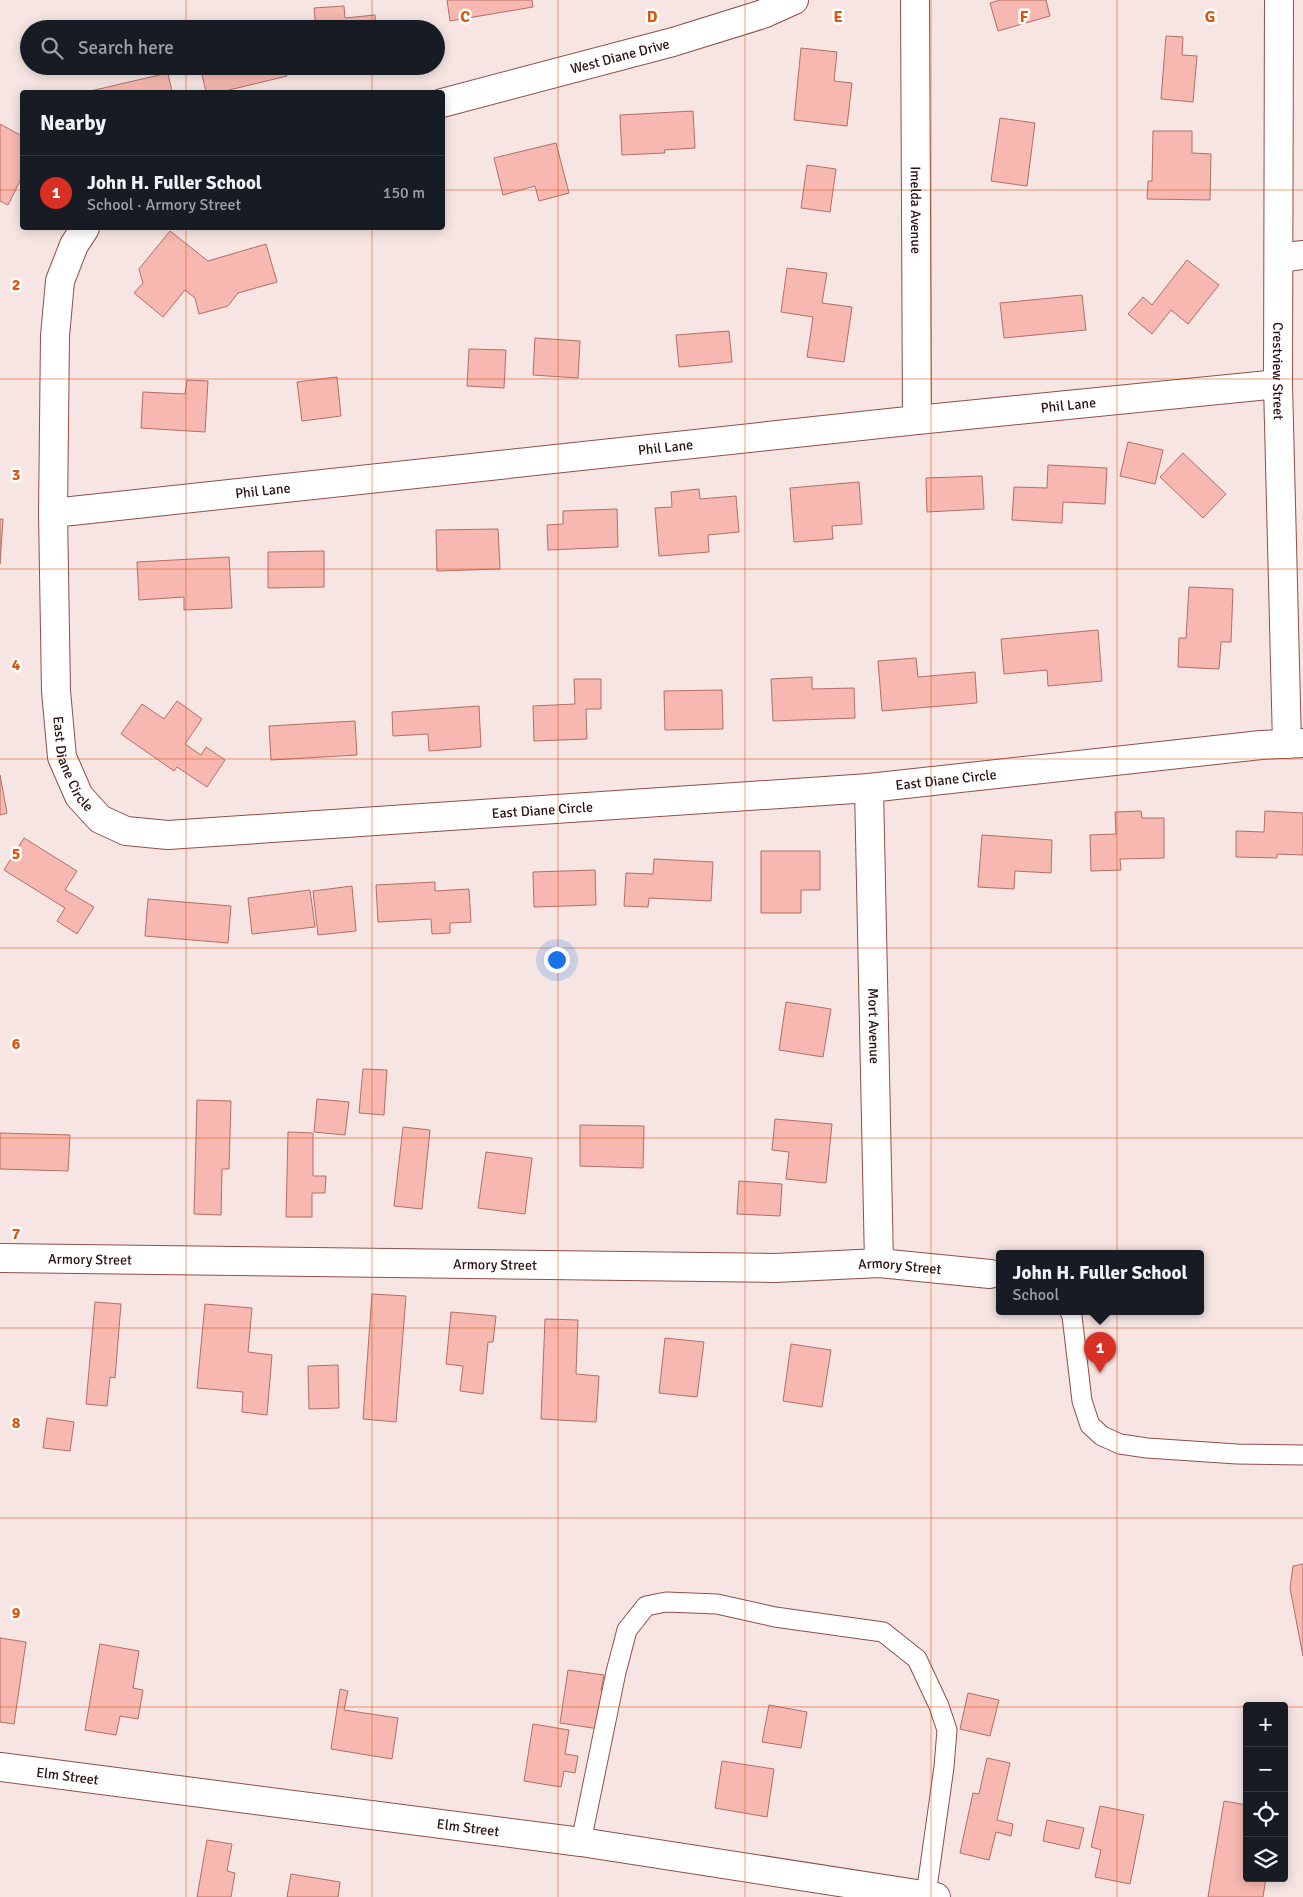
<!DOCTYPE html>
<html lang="en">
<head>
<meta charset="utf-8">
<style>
  :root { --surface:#171b24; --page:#20242c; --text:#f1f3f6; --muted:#9ea1a6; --line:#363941; --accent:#d93025 }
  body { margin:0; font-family:Signika,sans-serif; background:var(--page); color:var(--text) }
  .controls { position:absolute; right:15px; bottom:15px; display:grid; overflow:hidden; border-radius:5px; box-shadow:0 2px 12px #0003 }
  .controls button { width:45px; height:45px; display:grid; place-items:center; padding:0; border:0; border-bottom:1px solid var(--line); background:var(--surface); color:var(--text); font:25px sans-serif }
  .you { position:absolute; left:556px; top:959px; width:18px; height:18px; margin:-12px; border:4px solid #fff; border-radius:50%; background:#1a73e8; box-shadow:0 0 0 8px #1a73e833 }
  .badge { display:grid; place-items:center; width:32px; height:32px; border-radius:50%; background:var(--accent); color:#fff; font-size:16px; font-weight:700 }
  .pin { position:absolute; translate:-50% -41px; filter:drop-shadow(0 1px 2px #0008) }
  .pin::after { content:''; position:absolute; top:26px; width:18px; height:15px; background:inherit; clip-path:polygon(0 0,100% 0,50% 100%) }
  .popup { position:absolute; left:996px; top:1250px; width:208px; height:65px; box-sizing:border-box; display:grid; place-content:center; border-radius:5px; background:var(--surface); filter:drop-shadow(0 1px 4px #0005); font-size:16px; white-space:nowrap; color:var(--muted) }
  .popup b { font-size:19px; color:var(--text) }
  .popup::after { content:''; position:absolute; left:50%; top:100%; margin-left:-10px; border:10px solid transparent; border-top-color:var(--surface) }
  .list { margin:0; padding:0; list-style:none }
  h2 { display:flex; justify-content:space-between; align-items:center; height:65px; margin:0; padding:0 20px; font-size:21px }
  h2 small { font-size:16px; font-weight:400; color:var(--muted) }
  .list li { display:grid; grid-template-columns:32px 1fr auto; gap:15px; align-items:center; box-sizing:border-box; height:75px; padding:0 20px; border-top:1px solid var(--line) }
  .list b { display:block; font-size:19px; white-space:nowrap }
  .list p { margin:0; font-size:16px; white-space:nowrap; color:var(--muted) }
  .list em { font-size:16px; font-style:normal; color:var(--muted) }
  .icon { flex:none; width:28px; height:28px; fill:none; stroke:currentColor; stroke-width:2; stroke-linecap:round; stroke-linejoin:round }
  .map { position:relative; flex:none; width:1303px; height:1897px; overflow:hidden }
  .search { position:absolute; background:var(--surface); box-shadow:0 2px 12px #0003; left:20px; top:20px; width:425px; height:55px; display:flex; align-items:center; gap:12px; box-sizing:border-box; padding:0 18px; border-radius:28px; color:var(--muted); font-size:19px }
  .panel { position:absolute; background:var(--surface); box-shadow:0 2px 12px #0003; left:20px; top:90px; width:425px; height:140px; border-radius:5px }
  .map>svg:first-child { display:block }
  .building { fill:#f6b8b0; stroke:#b46e65 }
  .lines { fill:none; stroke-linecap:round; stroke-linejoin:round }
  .lane-casing { stroke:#924e47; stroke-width:21 }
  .street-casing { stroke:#924e47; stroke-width:30 }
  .lane { stroke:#fff; stroke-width:19 }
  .street { stroke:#fff; stroke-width:28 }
  .grid { fill:none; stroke:#df550c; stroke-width:1; stroke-opacity:0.55 }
  .labels { text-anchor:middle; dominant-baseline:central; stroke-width:5; stroke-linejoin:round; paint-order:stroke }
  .street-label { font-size:14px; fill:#2c110e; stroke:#fff }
  .grid-label { font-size:16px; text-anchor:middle; font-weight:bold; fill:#df550c; stroke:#fff; stroke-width:5; stroke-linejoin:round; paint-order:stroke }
</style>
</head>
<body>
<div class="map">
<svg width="1303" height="1897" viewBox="0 0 1303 1897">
  <rect width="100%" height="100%" fill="#f6e5e3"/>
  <g class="building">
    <polygon points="447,0 532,0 533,7 450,21"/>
    <polygon points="1000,0 1046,0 1050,16 998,31 990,3"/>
    <polygon points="344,6 345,18 375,15 376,29 316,29 314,8"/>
    <polygon points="1166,36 1183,37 1182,55 1197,56 1193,102 1161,99"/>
    <polygon points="801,48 837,52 834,81 852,83 847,126 794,120"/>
    <polygon points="200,66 285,66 287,76 221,92 206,92"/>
    <polygon points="168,73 172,92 86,92"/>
    <polygon points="693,111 695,148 664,150 665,153 622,155 620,115"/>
    <polygon points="1000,118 1035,123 1027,186 991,181"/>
    <polygon points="0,124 22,136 22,177 8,205 0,201"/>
    <polygon points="1153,131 1192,131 1192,153 1211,154 1210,200 1147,199 1148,181 1152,181"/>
    <polygon points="556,143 569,193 539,201 535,186 503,195 494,158"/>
    <polygon points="807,165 836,169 830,212 801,208"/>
    <polygon points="170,231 208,261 266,244 277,282 238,293 228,306 199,314 195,298 185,290 163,317 134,293 143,283 139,269"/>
    <polygon points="1187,260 1219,285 1188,324 1171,310 1152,334 1128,314 1143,297 1152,305"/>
    <polygon points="787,268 827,273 822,303 852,307 844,362 807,357 813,317 781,312"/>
    <polygon points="1082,295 1086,330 1004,338 1000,303"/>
    <polygon points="729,331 732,362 679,367 676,335"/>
    <polygon points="535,338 580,341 578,378 533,375"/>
    <polygon points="469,349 506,350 504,388 467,386"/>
    <polygon points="337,377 341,416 302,421 297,382"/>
    <polygon points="187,380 208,381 205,432 141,428 143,392 185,394"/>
    <polygon points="1128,442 1163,450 1155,484 1120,476"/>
    <polygon points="1183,453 1226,494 1203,518 1160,477"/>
    <polygon points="1048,465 1107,468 1105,504 1063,502 1062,523 1012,520 1014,487 1047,488"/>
    <polygon points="982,476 984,509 927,512 926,478"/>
    <polygon points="859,482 862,524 832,526 833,539 794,542 790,488"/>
    <polygon points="699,489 700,499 736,496 739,532 708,535 709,552 659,556 655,508 672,507 671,492"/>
    <polygon points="617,509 618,547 548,550 547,525 563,524 563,511"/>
    <polygon points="0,519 3,519 0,564"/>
    <polygon points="498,529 500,569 437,571 436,530"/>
    <polygon points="324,551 324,587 268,588 268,552"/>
    <polygon points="229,557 232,608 184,610 184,597 139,600 137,562"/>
    <polygon points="1189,587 1233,589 1231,642 1221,642 1219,669 1178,667 1179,638 1186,638"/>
    <polygon points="1098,630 1102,681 1048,686 1047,670 1004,674 1001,639"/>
    <polygon points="916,658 918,677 975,672 977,703 882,711 878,661"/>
    <polygon points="812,677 812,689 854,688 855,718 773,721 771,679"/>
    <polygon points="574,679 601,679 601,709 586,709 587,739 534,741 533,706 575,704"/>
    <polygon points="722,690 723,729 665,730 664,691"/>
    <polygon points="177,701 202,719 185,744 201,755 206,747 225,760 207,787 177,767 174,771 121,734 142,704 164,719"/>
    <polygon points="479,706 481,747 429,751 428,734 393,736 392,712"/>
    <polygon points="355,721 357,755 271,760 269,726"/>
    <polygon points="0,775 7,813 0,815"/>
    <polygon points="1141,811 1142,818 1164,818 1164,858 1120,859 1121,870 1091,871 1090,835 1116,834 1115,812"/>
    <polygon points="1265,811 1303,813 1303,855 1277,854 1277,858 1236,857 1236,831 1264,832"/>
    <polygon points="982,835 1052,840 1051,873 1015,871 1014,889 978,887"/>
    <polygon points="24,838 77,871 65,890 94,907 77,934 57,921 65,908 4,870"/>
    <polygon points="761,851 820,851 820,890 801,890 801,913 761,913"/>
    <polygon points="654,859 713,862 711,901 649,898 648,907 624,906 626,873 653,874"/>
    <polygon points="595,870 596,905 534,907 533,872"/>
    <polygon points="435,882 435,891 469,889 471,922 450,923 450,933 432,934 431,919 378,922 376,885"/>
    <polygon points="352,886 356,931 318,935 313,891"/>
    <polygon points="310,890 315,927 252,934 248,898"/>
    <polygon points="148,899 231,906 228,943 145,936"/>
    <polygon points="786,1002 831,1009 823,1057 779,1050"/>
    <polygon points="363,1069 387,1070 384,1115 359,1113"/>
    <polygon points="317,1099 349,1102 345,1135 314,1132"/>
    <polygon points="197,1100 231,1101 229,1169 222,1169 221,1215 194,1214"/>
    <polygon points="775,1119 832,1124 826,1183 786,1179 789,1152 772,1150"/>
    <polygon points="580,1125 644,1126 643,1168 580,1166"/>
    <polygon points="403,1127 430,1130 422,1209 394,1206"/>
    <polygon points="288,1132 313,1133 313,1176 326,1176 325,1193 312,1193 312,1217 286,1217"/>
    <polygon points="0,1133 70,1135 68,1171 0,1169"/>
    <polygon points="486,1152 532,1158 525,1214 478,1208"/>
    <polygon points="739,1181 782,1184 780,1216 737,1214"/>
    <polygon points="372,1294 406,1296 396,1422 363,1419"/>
    <polygon points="95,1302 121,1304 115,1378 110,1377 107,1406 86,1404"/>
    <polygon points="205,1304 252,1308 248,1352 272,1355 267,1415 242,1412 243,1392 197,1388"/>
    <polygon points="451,1312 496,1316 493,1342 488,1342 483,1394 460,1391 463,1366 446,1364"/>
    <polygon points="545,1319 578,1320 576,1374 599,1376 596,1422 541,1419"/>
    <polygon points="665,1338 704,1342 697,1397 659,1393"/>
    <polygon points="791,1344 831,1350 822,1407 783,1401"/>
    <polygon points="338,1365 339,1408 309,1409 308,1366"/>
    <polygon points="47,1418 74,1422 70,1451 43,1448"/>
    <polygon points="1303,1564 1303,1656 1290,1588 1293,1566"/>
    <polygon points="0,1638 26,1642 14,1724 0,1722"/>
    <polygon points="100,1644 139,1651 133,1688 143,1690 138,1719 120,1716 116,1735 85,1730"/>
    <polygon points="568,1670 604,1675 601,1691 605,1691 599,1729 560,1723"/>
    <polygon points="340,1689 348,1691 344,1710 398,1718 392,1759 331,1749"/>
    <polygon points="968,1693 999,1700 990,1736 960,1729"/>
    <polygon points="769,1705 807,1712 801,1748 762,1742"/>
    <polygon points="533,1724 569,1730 565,1754 578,1756 575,1773 564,1771 561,1787 524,1781"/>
    <polygon points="987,1758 1010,1763 997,1820 1013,1824 1011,1836 996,1832 989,1860 960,1853 973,1793 979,1794"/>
    <polygon points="722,1761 774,1769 767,1817 715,1808"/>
    <polygon points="1224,1801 1247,1805 1247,1878 1266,1878 1263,1897 1208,1897"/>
    <polygon points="1100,1806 1144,1815 1130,1884 1095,1877 1101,1850 1091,1847"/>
    <polygon points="1047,1820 1084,1828 1079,1849 1043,1841"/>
    <polygon points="207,1840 232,1844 227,1871 235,1873 231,1897 197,1897"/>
    <polygon points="291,1874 340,1882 338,1897 287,1897"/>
  </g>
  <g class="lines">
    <g class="lane-casing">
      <g id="lane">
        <polyline points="1070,1312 1072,1316 1082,1401 1090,1425 1102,1436 1120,1444 1147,1448 1237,1454 1303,1455"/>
        <polyline points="581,1842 616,1672 627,1630 646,1606 666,1602 717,1604 775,1617 883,1632 917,1659 939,1706 947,1730 944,1767 926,1895"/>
      </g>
    </g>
    <g class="street-casing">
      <g id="street">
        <path id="s1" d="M915,0L917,420"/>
        <path id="s2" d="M1279,0L1278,384L1287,744"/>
        <path id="s3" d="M442,103L673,42L763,14L794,0"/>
        <path id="s4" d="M85,228L74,245L60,281L55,336L53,513L56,691L62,757L79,796L100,819L126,831L168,835L869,788L1261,745L1303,743"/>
        <polyline points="1279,258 1303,255"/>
        <path id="s5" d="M53,513L917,420L1278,384"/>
        <path id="s6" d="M869,788L879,1263"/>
        <path id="s7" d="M0,1258L775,1268L879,1263L990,1274"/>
        <path id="s8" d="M0,1767L581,1842L936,1897"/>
      </g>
    </g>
    <use href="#lane" class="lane"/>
    <use href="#street" class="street"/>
  </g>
  <path class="grid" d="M186,0V29M372,0V29M558,0V1897M745,0V1897M931,0V1897M1117,0V1897M186,66V92M372,66V92M0,190H22M442,190H1303M186,228V1897M372,228V1897M0,379H1303M0,569H1303M0,759H1303M0,948H1303M0,1138H1303M0,1328H1303M0,1518H1303M0,1707H1247M1284,1707H1303"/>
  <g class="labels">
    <g class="street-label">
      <text stroke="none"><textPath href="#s3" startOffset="184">West Diane Drive</textPath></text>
      <text stroke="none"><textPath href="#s1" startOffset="210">Imelda Avenue</textPath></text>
      <text stroke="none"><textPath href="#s2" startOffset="371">Crestview Street</textPath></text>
      <text stroke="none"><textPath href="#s5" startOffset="1021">Phil Lane</textPath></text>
      <text stroke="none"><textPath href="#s5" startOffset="616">Phil Lane</textPath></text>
      <text stroke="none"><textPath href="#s5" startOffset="211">Phil Lane</textPath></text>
      <text stroke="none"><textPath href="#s4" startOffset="545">East Diane Circle</textPath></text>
      <text stroke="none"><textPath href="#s4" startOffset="1460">East Diane Circle</textPath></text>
      <text stroke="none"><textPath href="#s4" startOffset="1055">East Diane Circle</textPath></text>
      <text stroke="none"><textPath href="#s6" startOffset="238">Mort Avenue</textPath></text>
      <text stroke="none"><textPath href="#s7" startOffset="90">Armory Street</textPath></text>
      <text stroke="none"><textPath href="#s7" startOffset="495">Armory Street</textPath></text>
      <text stroke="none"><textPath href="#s7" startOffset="900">Armory Street</textPath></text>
      <text stroke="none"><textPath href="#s8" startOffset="68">Elm Street</textPath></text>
      <text stroke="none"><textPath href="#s8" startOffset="472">Elm Street</textPath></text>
    </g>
  </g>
  <g class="grid-label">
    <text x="465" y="22">C</text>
    <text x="652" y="22">D</text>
    <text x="838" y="22">E</text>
    <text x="1024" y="22">F</text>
    <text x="1210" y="22">G</text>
    <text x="16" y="290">2</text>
    <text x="16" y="480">3</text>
    <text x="16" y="670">4</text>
    <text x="16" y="859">5</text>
    <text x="16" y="1049">6</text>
    <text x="16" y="1239">7</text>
    <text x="16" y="1428">8</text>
    <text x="16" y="1618">9</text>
  </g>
</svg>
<div class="controls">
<button>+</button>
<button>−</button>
<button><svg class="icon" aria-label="locate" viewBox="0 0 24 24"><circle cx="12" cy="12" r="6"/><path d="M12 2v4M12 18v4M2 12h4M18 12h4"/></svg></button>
<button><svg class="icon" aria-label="layers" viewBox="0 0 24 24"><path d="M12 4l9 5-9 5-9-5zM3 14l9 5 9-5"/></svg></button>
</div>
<div class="you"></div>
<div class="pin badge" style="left:1100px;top:1373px">1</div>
<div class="popup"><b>John H. Fuller School</b>School</div>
<div class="search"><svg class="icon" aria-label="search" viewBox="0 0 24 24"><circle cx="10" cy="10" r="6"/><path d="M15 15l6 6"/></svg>Search here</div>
<section class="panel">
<h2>Nearby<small></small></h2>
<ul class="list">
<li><span class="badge">1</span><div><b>John H. Fuller School</b><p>School · Armory Street</p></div><em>150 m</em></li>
</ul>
</section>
</div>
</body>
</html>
